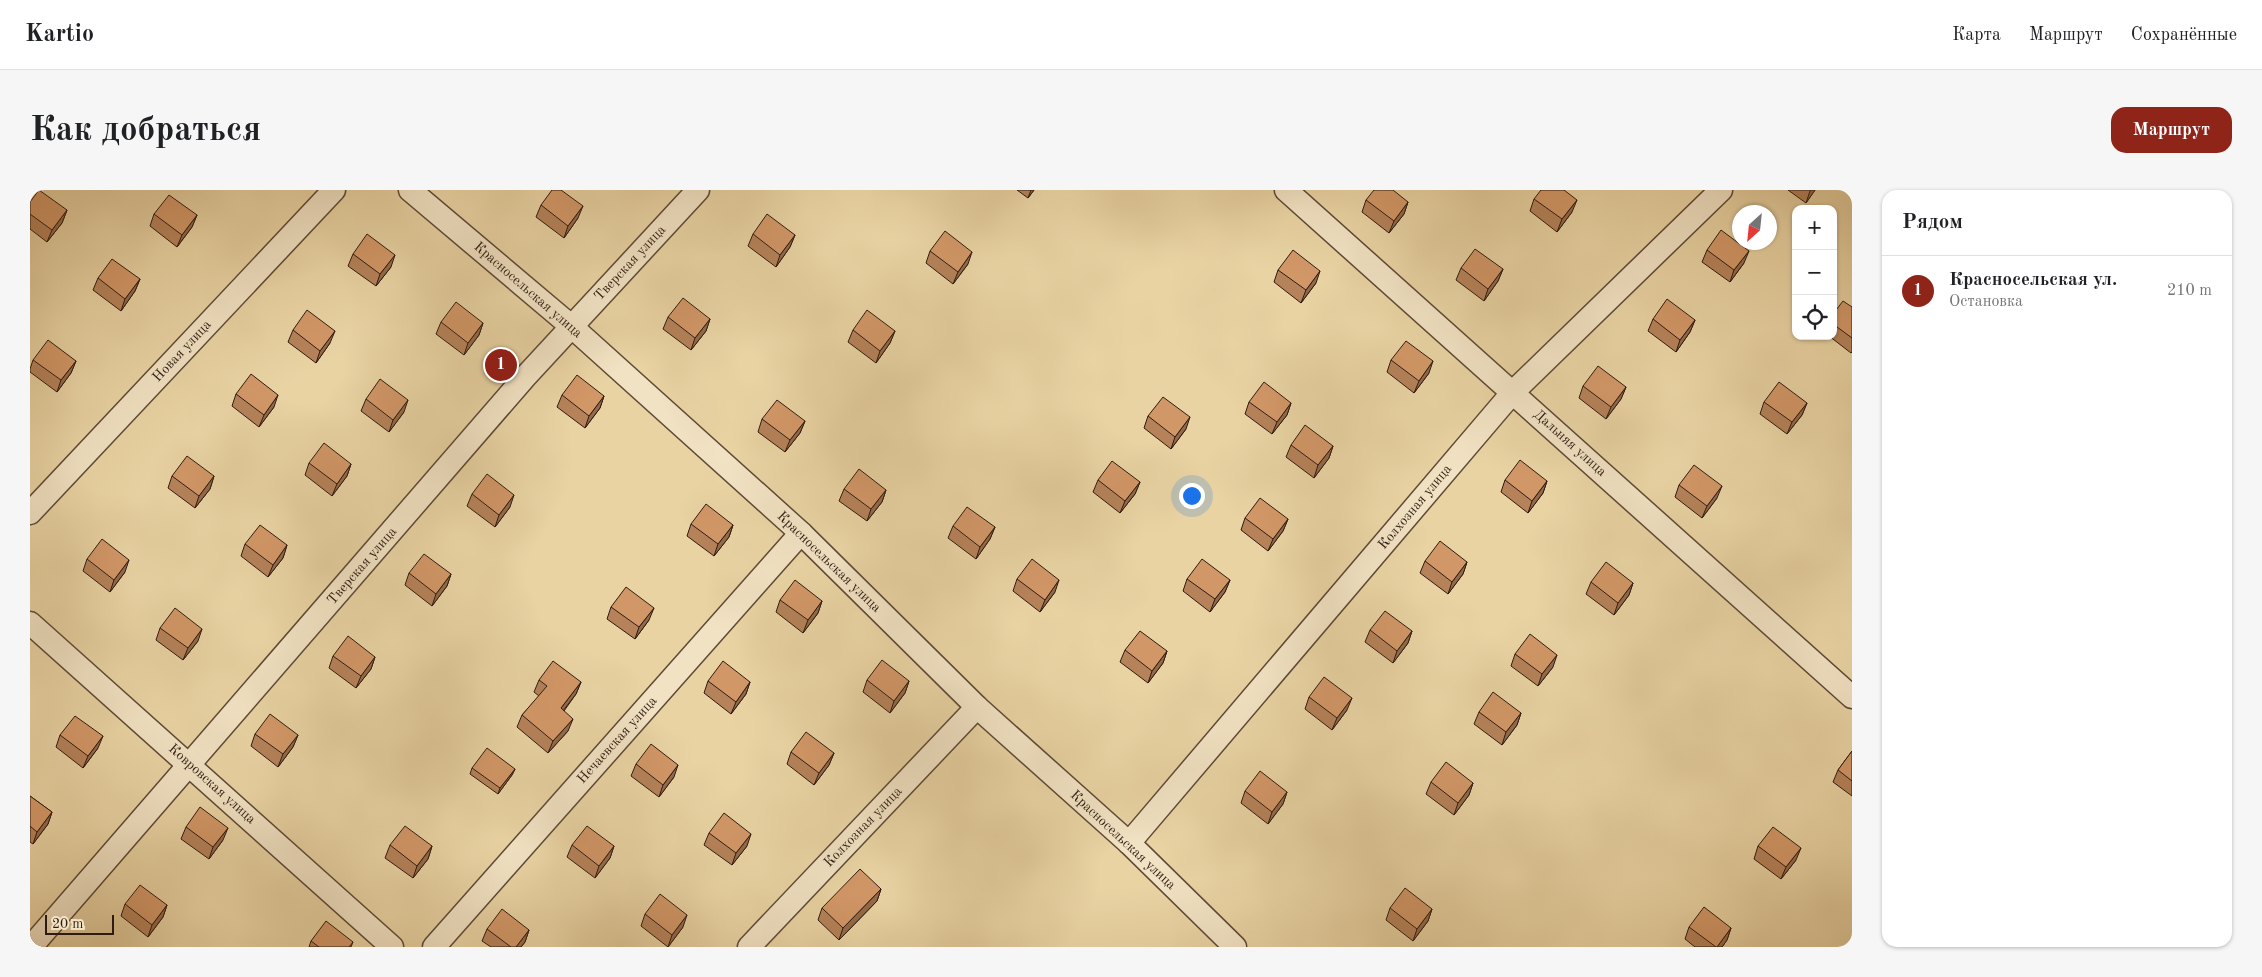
<!DOCTYPE html>
<html lang="ru">
<head>
<meta charset="utf-8">
<style>
  :root { --surface:#fff; --page:#f6f6f6; --text:#202124; --muted:#757577; --line:#e0e0e0; --accent:#8f2418 }
  body { margin:0; font-family:"Old Standard TT",serif; background:var(--page); color:var(--text) }
  .controls { position:absolute; right:15px; top:15px; display:grid; overflow:hidden; border-radius:10px; box-shadow:0 1px 4px #0004 }
  .controls button { width:45px; height:45px; display:grid; place-items:center; padding:0; border:0; border-bottom:1px solid var(--line); background:var(--surface); color:var(--text); font:25px sans-serif }
  .compass { position:absolute; left:1702px; top:15px; width:45px; height:45px; border-radius:50%; background:var(--surface); box-shadow:0 1px 4px #0004; rotate:207deg }
  .scale { position:absolute; left:15px; bottom:12px; width:69px; box-sizing:border-box; padding-left:5px; border:2px solid #2f1b12; border-top:0; font-size:14px; line-height:18px; white-space:nowrap; color:#2f1b12; -webkit-text-stroke:4px #f1e2c3; paint-order:stroke }
  .you { position:absolute; left:1161px; top:305px; width:18px; height:18px; margin:-12px; border:4px solid #fff; border-radius:50%; background:#1a73e8; box-shadow:0 0 0 8px #1a73e833 }
  .badge { display:grid; place-items:center; width:32px; height:32px; border-radius:50%; background:var(--accent); color:#fff; font-size:16px; font-weight:700 }
  .pin { position:absolute; translate:-50% -50%; border:2px solid #fff; box-shadow:0 1px 5px #0006 }
  .list { margin:0; padding:0; list-style:none }
  h2 { display:flex; justify-content:space-between; align-items:center; height:65px; margin:0; padding:0 20px; font-size:21px }
  h2 small { font-size:16px; font-weight:400; color:var(--muted) }
  .list li { display:grid; grid-template-columns:32px 1fr auto; gap:15px; align-items:center; box-sizing:border-box; height:70px; padding:0 20px; border-top:1px solid var(--line) }
  .list b { display:block; font-size:19px; white-space:nowrap }
  .list p { margin:0; font-size:16px; white-space:nowrap; color:var(--muted) }
  .list em { font-size:16px; font-style:normal; color:var(--muted) }
  .icon { flex:none; width:28px; height:28px; fill:none; stroke:currentColor; stroke-width:2; stroke-linecap:round; stroke-linejoin:round }
  .map { position:relative; flex:none; width:1822px; height:757px; overflow:hidden; border-radius:15px }
  header { display:flex; align-items:center; gap:30px; box-sizing:border-box; height:70px; padding:0 25px; background:var(--surface); border-bottom:1px solid var(--line) }
  header strong { font-size:24px }
  nav { display:flex; gap:28px; margin-inline-start:auto; font-size:18px }
  .intro { display:flex; align-items:center; justify-content:space-between; box-sizing:border-box; height:120px; padding:0 30px }
  h1 { margin:0; font-size:35px }
  .button { padding:12px 22px; border-radius:15px; background:var(--accent); color:#fff; font-size:18px; font-weight:700 }
  main { display:flex; gap:30px; padding:0 30px }
  aside { flex:1; background:var(--surface); border-radius:15px; box-shadow:0 1px 4px #0004 }
  .map>svg:first-child { display:block }
  .lines { fill:none; stroke-linecap:round; stroke-linejoin:round }
  .street-casing { stroke:#5e4936; stroke-width:25 }
  .street { stroke:#f1e2c3; stroke-width:22 }
  .wall { fill:#b58259; stroke:#2f1b12 }
  .shaded-wall { fill:#936a48; stroke:#2f1b12 }
  .building { fill:#d29767; stroke:#2f1b12 }
  .labels { text-anchor:middle; dominant-baseline:central; stroke-width:4; stroke-linejoin:round; paint-order:stroke }
  .street-label { font-size:14px; fill:#2f1b12; stroke:#f1e2c3 }
</style>
</head>
<body>
<header>
<strong>Kartio</strong>
<nav><a>Карта</a><a>Маршрут</a><a>Сохранённые</a></nav>
</header>
<div class="intro"><h1>Как добраться</h1><a class="button">Маршрут</a></div>
<main>
<div class="map">
<svg width="1822" height="757" viewBox="0 0 1822 757">
  <rect width="100%" height="100%" fill="#e9d3a3"/>
  <filter id="stains"><feTurbulence type="fractalNoise" baseFrequency=".004" numOctaves="4"/><feColorMatrix values="0 0 0 0 .2 0 0 0 0 .09 0 0 0 0 .02 0 0 0 .5 -.17"/></filter>
  <radialGradient id="worn" r=".72"><stop offset=".6" stop-color="#630" stop-opacity="0"/><stop offset="1" stop-color="#630" stop-opacity=".3"/></radialGradient>
  <g class="lines">
    <g class="street-casing">
      <g id="street">
        <polyline points="380,0 541,136 771,343 947,517 1099,653 1205,757"/>
        <polyline points="1256,0 1822,507"/>
        <polyline points="0,323 304,0"/>
        <polyline points="0,433 362,757"/>
        <polyline points="1099,653 1483,202 1691,0"/>
        <polyline points="1,757 495,187 668,0"/>
        <polyline points="404,757 771,343"/>
        <polyline points="719,757 947,517"/>
      </g>
    </g>
    <use href="#street" class="street"/>
  </g>
  <g class="wall">
    <polygon points="987,0 1004,0 998,8"/>
    <polygon points="1758,0 1785,0 1776,13"/>
    <polygon points="1504,9 1542,22 1527,42 1500,21"/>
    <polygon points="1336,10 1378,12 1374,24 1359,43 1332,22"/>
    <polygon points="0,12 37,20 32,33 17,52 0,39"/>
    <polygon points="511,15 548,28 534,48 506,27"/>
    <polygon points="124,24 167,25 162,37 147,57 120,36"/>
    <polygon points="723,44 765,45 760,57 746,77 718,56"/>
    <polygon points="1677,60 1714,73 1700,92 1672,72"/>
    <polygon points="900,61 938,74 923,94 896,73"/>
    <polygon points="323,64 361,77 346,96 318,76"/>
    <polygon points="1431,78 1473,79 1468,91 1454,111 1426,90"/>
    <polygon points="1248,80 1286,93 1271,113 1244,92"/>
    <polygon points="68,88 110,89 105,101 91,121 63,100"/>
    <polygon points="1822,117 1822,162 1821,163 1799,146 1803,146 1803,124"/>
    <polygon points="638,127 680,129 676,141 661,160 633,139"/>
    <polygon points="1623,129 1665,130 1660,142 1646,162 1618,141"/>
    <polygon points="411,132 453,133 449,145 434,165 406,144"/>
    <polygon points="263,140 300,153 286,173 258,152"/>
    <polygon points="823,140 865,141 860,153 846,173 818,152"/>
    <polygon points="3,170 46,171 41,183 27,202 0,182 0,179"/>
    <polygon points="1361,170 1399,183 1384,203 1357,182"/>
    <polygon points="1553,196 1596,197 1591,209 1576,229 1549,208"/>
    <polygon points="206,204 244,217 229,237 202,216"/>
    <polygon points="532,205 574,206 570,218 555,238 527,217"/>
    <polygon points="336,209 374,222 359,242 331,221"/>
    <polygon points="1219,212 1261,213 1257,225 1242,244 1215,224"/>
    <polygon points="1734,212 1777,213 1772,225 1757,244 1730,224"/>
    <polygon points="1118,226 1156,239 1141,259 1114,238"/>
    <polygon points="732,229 775,231 770,243 755,262 728,242"/>
    <polygon points="1261,255 1303,256 1299,268 1284,288 1256,267"/>
    <polygon points="279,273 321,274 317,286 302,306 275,285"/>
    <polygon points="142,286 184,286 180,299 165,318 138,298"/>
    <polygon points="1068,290 1110,292 1105,304 1090,323 1063,302"/>
    <polygon points="1475,290 1517,291 1513,303 1498,323 1471,302"/>
    <polygon points="1649,295 1687,308 1672,328 1645,307"/>
    <polygon points="814,299 856,300 852,312 837,331 809,311"/>
    <polygon points="442,304 480,317 465,337 437,316"/>
    <polygon points="1215,328 1258,329 1253,341 1238,361 1211,340"/>
    <polygon points="661,334 703,335 699,347 684,366 657,346"/>
    <polygon points="923,336 965,337 960,349 946,369 918,348"/>
    <polygon points="215,354 257,355 253,368 238,387 211,366"/>
    <polygon points="57,369 95,382 80,402 53,381"/>
    <polygon points="1395,371 1437,372 1433,384 1418,404 1390,383"/>
    <polygon points="379,383 421,384 417,396 402,416 375,395"/>
    <polygon points="987,389 1025,402 1010,422 983,401"/>
    <polygon points="1157,389 1200,390 1195,402 1180,422 1153,401"/>
    <polygon points="1561,392 1603,393 1599,405 1584,425 1556,404"/>
    <polygon points="750,410 792,411 788,423 773,443 746,422"/>
    <polygon points="581,417 619,430 605,449 577,429"/>
    <polygon points="130,438 168,451 153,470 126,450"/>
    <polygon points="1340,440 1382,441 1378,453 1363,473 1335,452"/>
    <polygon points="1095,460 1137,461 1133,473 1118,493 1090,472"/>
    <polygon points="1485,464 1523,477 1508,496 1481,476"/>
    <polygon points="303,466 345,467 341,479 326,498 299,478"/>
    <polygon points="509,490 551,492 546,504 534,521 538,541 518,563 487,537 492,525 509,506 504,502"/>
    <polygon points="837,490 879,491 875,503 860,523 833,502"/>
    <polygon points="678,491 720,492 716,504 701,524 674,503"/>
    <polygon points="1279,507 1317,520 1302,540 1275,519"/>
    <polygon points="1449,522 1491,523 1487,535 1472,555 1444,534"/>
    <polygon points="225,544 268,545 263,557 248,577 221,556"/>
    <polygon points="30,545 68,558 53,578 26,557"/>
    <polygon points="1822,561 1822,606 1803,592 1808,580"/>
    <polygon points="761,562 804,563 799,575 784,595 757,574"/>
    <polygon points="606,574 644,587 629,607 601,586"/>
    <polygon points="442,578 485,579 482,585 468,604 440,584"/>
    <polygon points="1401,592 1443,593 1439,605 1424,625 1396,604"/>
    <polygon points="1215,601 1257,602 1253,614 1238,634 1211,613"/>
    <polygon points="0,606 22,622 18,634 3,654 0,652"/>
    <polygon points="156,637 193,650 179,669 151,649"/>
    <polygon points="679,643 717,656 702,675 674,655"/>
    <polygon points="360,655 402,656 398,669 383,688 355,668"/>
    <polygon points="542,655 584,656 580,668 565,688 537,667"/>
    <polygon points="1728,656 1766,670 1751,689 1724,669"/>
    <polygon points="851,699 847,711 809,750 788,730 792,718"/>
    <polygon points="95,714 137,715 133,727 118,747 91,726"/>
    <polygon points="1360,718 1402,719 1398,731 1383,751 1356,730"/>
    <polygon points="615,724 653,737 638,757 611,736"/>
    <polygon points="1659,737 1701,738 1697,750 1692,757 1665,757 1655,749"/>
    <polygon points="457,739 499,740 495,752 491,757 461,757 452,751"/>
    <polygon points="281,751 323,752 321,757 279,757"/>
  </g>
  <g class="shaded-wall">
    <polygon points="1001,0 1004,0 998,8"/>
    <polygon points="1781,0 1785,0 1776,13 1780,1"/>
    <polygon points="1547,10 1542,22 1527,42 1532,29"/>
    <polygon points="1378,12 1374,24 1359,43 1364,31"/>
    <polygon points="553,16 548,28 534,48 538,36"/>
    <polygon points="37,20 32,33 17,52 22,40"/>
    <polygon points="167,25 162,37 147,57 152,45"/>
    <polygon points="765,45 760,57 746,77 750,65"/>
    <polygon points="1719,61 1714,73 1700,92 1704,80"/>
    <polygon points="942,62 938,74 923,94 928,82"/>
    <polygon points="365,65 361,77 346,96 350,84"/>
    <polygon points="1473,79 1468,91 1454,111 1458,99"/>
    <polygon points="1290,81 1286,93 1271,113 1276,100"/>
    <polygon points="110,89 105,101 91,121 95,109"/>
    <polygon points="680,129 676,141 661,160 665,148"/>
    <polygon points="1665,130 1660,142 1646,162 1650,150"/>
    <polygon points="453,133 449,145 434,165 438,153"/>
    <polygon points="305,141 300,153 286,173 290,161"/>
    <polygon points="865,141 860,153 846,173 850,161"/>
    <polygon points="46,171 41,183 27,202 31,190"/>
    <polygon points="1403,171 1399,183 1384,203 1389,191"/>
    <polygon points="1596,197 1591,209 1576,229 1581,217"/>
    <polygon points="248,205 244,217 229,237 234,225"/>
    <polygon points="574,206 570,218 555,238 559,226"/>
    <polygon points="378,210 374,222 359,242 363,230"/>
    <polygon points="1261,213 1257,225 1242,244 1247,232"/>
    <polygon points="1777,213 1772,225 1757,244 1762,232"/>
    <polygon points="1160,227 1156,239 1141,259 1145,247"/>
    <polygon points="775,231 770,243 755,262 760,250"/>
    <polygon points="1303,256 1299,268 1284,288 1288,275"/>
    <polygon points="321,274 317,286 302,306 307,294"/>
    <polygon points="184,286 180,299 165,318 169,306"/>
    <polygon points="1517,291 1513,303 1498,323 1502,311"/>
    <polygon points="1110,292 1105,304 1090,323 1095,311"/>
    <polygon points="1692,296 1687,308 1672,328 1677,316"/>
    <polygon points="856,300 852,312 837,331 841,319"/>
    <polygon points="484,305 480,317 465,337 469,325"/>
    <polygon points="1258,329 1253,341 1238,361 1243,349"/>
    <polygon points="703,335 699,347 684,366 688,354"/>
    <polygon points="965,337 960,349 946,369 950,357"/>
    <polygon points="257,355 253,368 238,387 243,375"/>
    <polygon points="99,370 95,382 80,402 84,390"/>
    <polygon points="1437,372 1433,384 1418,404 1422,392"/>
    <polygon points="421,384 417,396 402,416 406,404"/>
    <polygon points="1029,390 1025,402 1010,422 1015,410"/>
    <polygon points="1200,390 1195,402 1180,422 1185,409"/>
    <polygon points="1603,393 1599,405 1584,425 1588,413"/>
    <polygon points="792,411 788,423 773,443 778,430"/>
    <polygon points="624,418 619,430 605,449 609,437"/>
    <polygon points="172,439 168,451 153,470 158,458"/>
    <polygon points="1382,441 1378,453 1363,473 1367,461"/>
    <polygon points="1137,461 1133,473 1118,493 1122,481"/>
    <polygon points="1527,465 1523,477 1508,496 1512,484"/>
    <polygon points="345,467 341,479 326,498 331,486"/>
    <polygon points="879,491 875,503 860,523 864,511"/>
    <polygon points="551,492 546,504 526,530 531,518"/>
    <polygon points="720,492 716,504 701,524 706,512"/>
    <polygon points="1322,508 1317,520 1302,540 1307,528"/>
    <polygon points="1491,523 1487,535 1472,555 1476,542"/>
    <polygon points="543,529 538,541 518,563 523,551"/>
    <polygon points="268,545 263,557 248,577 253,564"/>
    <polygon points="73,546 68,558 53,578 58,566"/>
    <polygon points="804,563 799,575 784,595 789,583"/>
    <polygon points="648,575 644,587 629,607 633,595"/>
    <polygon points="485,579 482,585 468,604 470,598"/>
    <polygon points="1443,593 1439,605 1424,625 1428,613"/>
    <polygon points="1257,602 1253,614 1238,634 1242,622"/>
    <polygon points="22,622 18,634 3,654 7,642"/>
    <polygon points="198,638 193,650 179,669 183,657"/>
    <polygon points="721,644 717,656 702,675 706,663"/>
    <polygon points="402,656 398,669 383,688 387,676"/>
    <polygon points="584,656 580,668 565,688 569,676"/>
    <polygon points="1771,658 1766,670 1751,689 1756,677"/>
    <polygon points="851,699 847,711 809,750 813,738"/>
    <polygon points="137,715 133,727 118,747 122,735"/>
    <polygon points="1402,719 1398,731 1383,751 1387,739"/>
    <polygon points="657,725 653,737 638,757 642,745"/>
    <polygon points="1701,738 1697,750 1692,757 1687,757"/>
    <polygon points="499,740 495,752 491,757 486,757"/>
  </g>
  <g class="building">
    <polygon points="9,0 37,20 22,40 0,24 0,12"/>
    <polygon points="522,0 531,0 553,16 538,36 511,15"/>
    <polygon points="1344,0 1363,0 1378,12 1364,31 1336,10"/>
    <polygon points="1511,0 1534,0 1547,10 1532,29 1504,9"/>
    <polygon points="139,5 167,25 152,45 124,24"/>
    <polygon points="737,24 765,45 750,65 723,44"/>
    <polygon points="1691,40 1719,61 1704,80 1677,60"/>
    <polygon points="915,41 942,62 928,82 900,61"/>
    <polygon points="337,44 365,65 350,84 323,64"/>
    <polygon points="1445,59 1473,79 1458,99 1431,78"/>
    <polygon points="1263,60 1290,81 1276,100 1248,80"/>
    <polygon points="82,69 110,89 95,109 68,88"/>
    <polygon points="653,108 680,129 665,148 638,127"/>
    <polygon points="1637,109 1665,130 1650,150 1623,129"/>
    <polygon points="1813,111 1822,117 1822,148 1803,134 1803,124"/>
    <polygon points="426,112 453,133 438,153 411,132"/>
    <polygon points="277,120 305,141 290,161 263,140"/>
    <polygon points="837,120 865,141 850,161 823,140"/>
    <polygon points="18,150 46,171 31,190 3,170"/>
    <polygon points="1376,151 1403,171 1389,191 1361,170"/>
    <polygon points="1568,176 1596,197 1581,217 1553,196"/>
    <polygon points="221,184 248,205 234,225 206,204"/>
    <polygon points="547,185 574,206 559,226 532,205"/>
    <polygon points="350,189 378,210 363,230 336,209"/>
    <polygon points="1234,192 1261,213 1247,232 1219,212"/>
    <polygon points="1749,192 1777,213 1762,232 1734,212"/>
    <polygon points="1133,207 1160,227 1145,247 1118,226"/>
    <polygon points="747,210 775,231 760,250 732,229"/>
    <polygon points="1275,235 1303,256 1288,275 1261,255"/>
    <polygon points="294,253 321,274 307,294 279,273"/>
    <polygon points="157,266 184,286 169,306 142,286"/>
    <polygon points="1490,270 1517,291 1502,311 1475,290"/>
    <polygon points="1082,271 1110,292 1095,311 1068,290"/>
    <polygon points="1664,275 1692,296 1677,316 1649,295"/>
    <polygon points="829,279 856,300 841,319 814,299"/>
    <polygon points="457,284 484,305 469,325 442,304"/>
    <polygon points="1230,308 1258,329 1243,349 1215,328"/>
    <polygon points="676,314 703,335 688,354 661,334"/>
    <polygon points="937,317 965,337 950,357 923,336"/>
    <polygon points="230,335 257,355 243,375 215,354"/>
    <polygon points="72,349 99,370 84,390 57,369"/>
    <polygon points="1410,351 1437,372 1422,392 1395,371"/>
    <polygon points="394,364 421,384 406,404 379,383"/>
    <polygon points="1002,369 1029,390 1015,410 987,389"/>
    <polygon points="1172,369 1200,390 1185,409 1157,389"/>
    <polygon points="1576,372 1603,393 1588,413 1561,392"/>
    <polygon points="765,390 792,411 778,430 750,410"/>
    <polygon points="596,397 624,418 609,437 581,417"/>
    <polygon points="145,418 172,439 158,458 130,438"/>
    <polygon points="1355,421 1382,441 1367,461 1340,440"/>
    <polygon points="1110,441 1137,461 1122,481 1095,460"/>
    <polygon points="1500,444 1527,465 1512,484 1485,464"/>
    <polygon points="318,446 345,467 331,486 303,466"/>
    <polygon points="852,470 879,491 864,511 837,490"/>
    <polygon points="523,471 551,492 531,518 543,529 523,551 492,525 517,496 509,490"/>
    <polygon points="693,471 720,492 706,512 678,491"/>
    <polygon points="1294,487 1322,508 1307,528 1279,507"/>
    <polygon points="1463,502 1491,523 1476,542 1449,522"/>
    <polygon points="240,524 268,545 253,564 225,544"/>
    <polygon points="45,526 73,546 58,566 30,545"/>
    <polygon points="776,542 804,563 789,583 761,562"/>
    <polygon points="621,554 648,575 633,595 606,574"/>
    <polygon points="457,558 485,579 470,598 442,578"/>
    <polygon points="1822,561 1822,591 1808,580"/>
    <polygon points="1416,572 1443,593 1428,613 1401,592"/>
    <polygon points="1230,581 1257,602 1242,622 1215,601"/>
    <polygon points="0,606 22,622 7,642 0,636"/>
    <polygon points="170,617 198,638 183,657 156,637"/>
    <polygon points="694,623 721,644 706,663 679,643"/>
    <polygon points="375,636 402,656 387,676 360,655"/>
    <polygon points="557,636 584,656 569,676 542,655"/>
    <polygon points="1743,637 1771,658 1756,677 1728,656"/>
    <polygon points="830,679 851,699 813,738 792,718"/>
    <polygon points="110,695 137,715 122,735 95,714"/>
    <polygon points="1375,698 1402,719 1387,739 1360,718"/>
    <polygon points="630,704 657,725 642,745 615,724"/>
    <polygon points="1674,717 1701,738 1687,757 1686,757 1659,737"/>
    <polygon points="472,719 499,740 486,757 481,757 457,739"/>
    <polygon points="296,731 323,752 319,757 289,757 281,751"/>
  </g>
  <g class="labels">
    <g class="street-label">
      <text transform="translate(600 73) rotate(-47)">Тверская улица</text>
      <text transform="translate(498 100) rotate(41)">Красносельская улица</text>
      <text transform="translate(152 161) rotate(-47)">Новая улица</text>
      <text transform="translate(1540 253) rotate(42)">Дальняя улица</text>
      <text transform="translate(1385 317) rotate(-50)">Колхозная улица</text>
      <text transform="translate(799 372) rotate(44)">Красносельская улица</text>
      <text transform="translate(332 376) rotate(-49)">Тверская улица</text>
      <text transform="translate(587 550) rotate(-48)">Нечаевская улица</text>
      <text transform="translate(182 594) rotate(42)">Ковровская улица</text>
      <text transform="translate(833 637) rotate(-46)">Колхозная улица</text>
      <text transform="translate(1093 650) rotate(43)">Красносельская улица</text>
    </g>
  </g>
  <rect width="100%" height="100%" filter="url(#stains)"/>
  <rect width="100%" height="100%" fill="url(#worn)"/>
</svg>
<div class="controls">
<button>+</button>
<button>−</button>
<button><svg class="icon" aria-label="locate" viewBox="0 0 24 24"><circle cx="12" cy="12" r="6"/><path d="M12 2v4M12 18v4M2 12h4M18 12h4"/></svg></button>
</div>
<svg class="compass" viewBox="-18 -18 36 36"><path d="M0-13l5 13h-10z" fill="#e53935"/><path d="M0 13l5-13h-10z" fill="#757577"/></svg>
<div class="scale">20 m</div>
<div class="you"></div>
<div class="pin badge" style="left:471px;top:175px">1</div>
</div>
<aside>
<h2>Рядом<small></small></h2>
<ul class="list">
<li><span class="badge">1</span><div><b>Красносельская ул.</b><p>Остановка</p></div><em>210 m</em></li>
</ul>
</aside>
</main>
</body>
</html>
